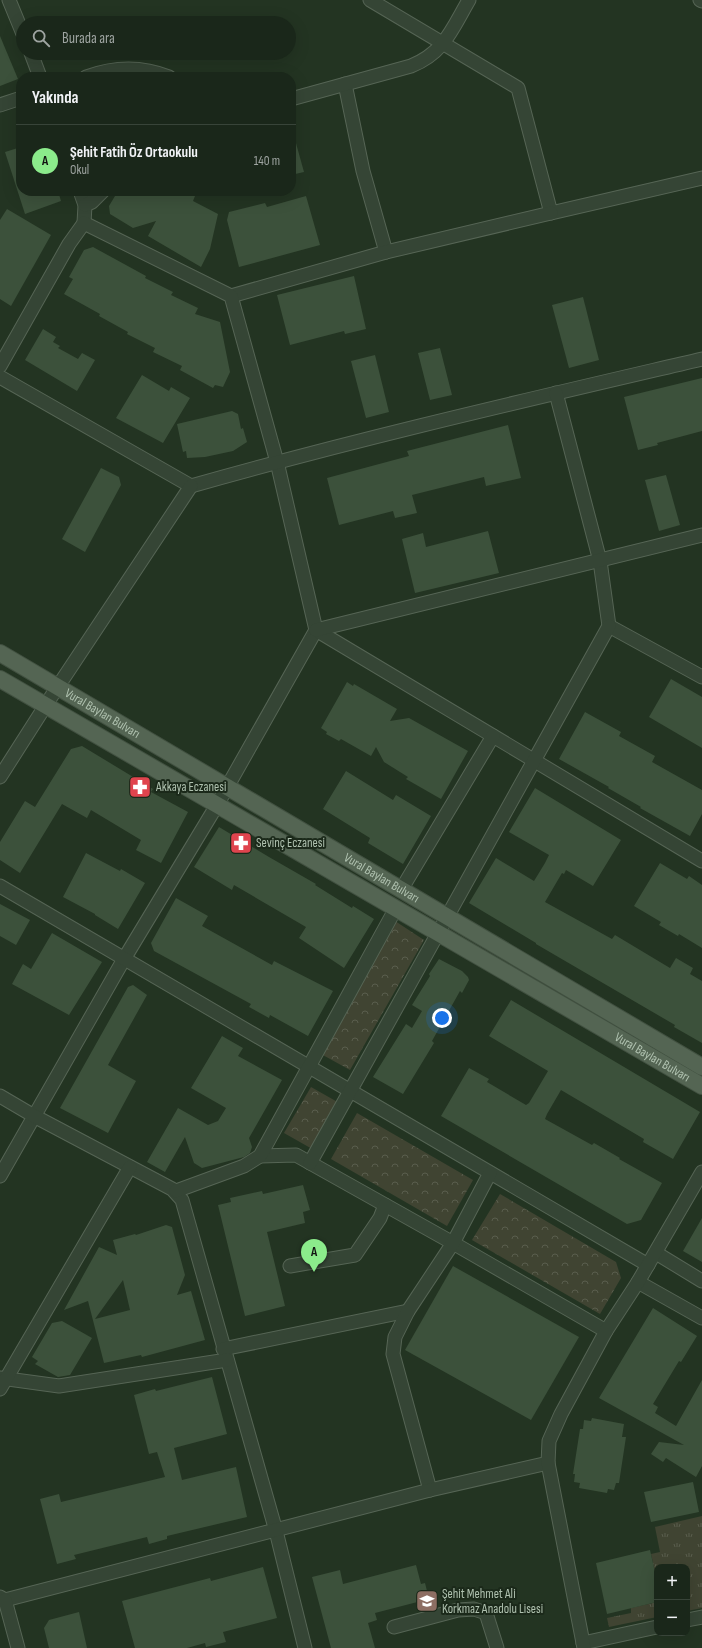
<!DOCTYPE html>
<html lang="tr">
<head>
<meta charset="utf-8">
<style>
  :root { --surface:#1a271a; --page:#232f23; --text:#f1f3f6; --muted:#9fa5a2; --line:#384439; --accent:#8beb8b }
  body { margin:0; font-family:"Sofia Sans Condensed",sans-serif; background:var(--page); color:var(--text) }
  .controls { position:absolute; right:12px; bottom:12px; display:grid; overflow:hidden; border-radius:8px; box-shadow:0 4px 16px #0002 }
  .controls button { width:36px; height:36px; display:grid; place-items:center; padding:0; border:0; border-bottom:1px solid var(--line); background:var(--surface); color:var(--text); font:20px sans-serif }
  .you { position:absolute; left:442px; top:1018px; width:14px; height:14px; margin:-10px; border:3px solid #fff; border-radius:50%; background:#1a73e8; box-shadow:0 0 0 6px #1a73e833 }
  .badge { display:grid; place-items:center; width:26px; height:26px; border-radius:50%; background:var(--accent); color:#111; font-size:13px; font-weight:700 }
  .pin { position:absolute; translate:-50% -33px; filter:drop-shadow(0 1px 2px #0008) }
  .pin::after { content:''; position:absolute; top:21px; width:14px; height:12px; background:inherit; clip-path:polygon(0 0,100% 0,50% 100%) }
  .list { margin:0; padding:0; list-style:none }
  h2 { display:flex; justify-content:space-between; align-items:center; height:52px; margin:0; padding:0 16px; font-size:17px }
  h2 small { font-size:13px; font-weight:400; color:var(--muted) }
  .list li { display:grid; grid-template-columns:26px 1fr auto; gap:12px; align-items:center; box-sizing:border-box; height:72px; padding:0 16px; border-top:1px solid var(--line) }
  .list b { display:block; font-size:15px; white-space:nowrap }
  .list p { margin:0; font-size:13px; white-space:nowrap; color:var(--muted) }
  .list em { font-size:13px; font-style:normal; color:var(--muted) }
  .icon { flex:none; width:22px; height:22px; fill:none; stroke:currentColor; stroke-width:2; stroke-linecap:round; stroke-linejoin:round }
  .map { position:relative; flex:none; width:702px; height:1648px; overflow:hidden }
  .search { position:absolute; background:var(--surface); box-shadow:0 4px 16px #0002; left:16px; top:16px; width:280px; height:44px; display:flex; align-items:center; gap:10px; box-sizing:border-box; padding:0 14px; border-radius:22px; color:var(--muted); font-size:15px }
  .panel { position:absolute; background:var(--surface); box-shadow:0 4px 16px #0002; left:16px; top:72px; width:280px; height:124px; border-radius:16px }
  .map>svg:first-child { display:block }
  .grass { fill:url(#grass-tufts) }
  .forest { fill:url(#forest-crowns) }
  .building { fill:#3c513b; fill-rule:evenodd }
  .lines { fill:none; stroke-linecap:round; stroke-linejoin:round }
  .minor-casing { stroke:#566555; stroke-width:15 }
  .major-casing { stroke:#425141; stroke-width:18 }
  .minor { stroke:#354535; stroke-width:13 }
  .major { stroke:#546553; stroke-width:16 }
  .labels { text-anchor:middle; dominant-baseline:central; stroke-width:4; stroke-linejoin:round; paint-order:stroke }
  .street-label { font-size:13px; fill:#afc1af; stroke:#1b291a }
  .poi-label { font-size:13px; fill:#afc1af; stroke:#1b291a; text-anchor:start }
</style>
</head>
<body>
<div class="map">
<svg width="702" height="1648" viewBox="0 0 702 1648">
  <defs>
    <pattern id="grass-tufts" width="24" height="20" patternUnits="userSpaceOnUse"><rect width="24" height="20" fill="#404432"/><path d="M3 7l-1-3M5 7V3M7 7l1-3M15 17l-1-3M17 17v-4M19 17l1-3" fill="none" stroke="#595d4d"/></pattern>
    <pattern id="forest-crowns" width="20" height="18" patternUnits="userSpaceOnUse"><rect width="20" height="18" fill="#404432"/><path d="M2 6a3 3 0 1 1 6 0M12 15a3 3 0 1 1 6 0" fill="none" stroke="#595d4d"/></pattern>
  </defs>
  <rect width="100%" height="100%" fill="#233422"/>
  <g class="grass">
    <polygon points="702,1516 702,1608 687,1611 687,1567 657,1567 657,1581 651,1554 660,1552 655,1527"/>
    <polygon points="657,1602 657,1617 609,1627 607,1618 631,1613 631,1608"/>
  </g>
  <g class="forest">
    <polygon points="395,921 424,940 350,1070 321,1054"/>
    <polygon points="311,1087 341,1104 314,1150 284,1133"/>
    <polygon points="357,1113 473,1180 447,1226 331,1159"/>
    <polygon points="500,1194 616,1262 621,1278 600,1314 472,1240"/>
  </g>
  <g class="building">
    <polygon points="0,36 18,79 0,86"/>
    <polygon points="291,136 294,136 304,172 291,175"/>
    <polygon points="21,147 21,191 58,191 61,201 25,214 5,152"/>
    <polygon points="118,191 187,191 195,196 193,201 218,214 210,249 201,267 148,236 156,221 133,228 110,214 109,206"/>
    <polygon points="306,196 320,245 239,267 227,220 229,212 265,203 267,207"/>
    <polygon points="7,209 51,235 11,306 0,299 0,220"/>
    <polygon points="93,247 146,276 145,278 173,292 171,295 198,308 195,314 220,322 230,372 223,387 215,385 213,388 180,370 182,366 153,352 155,348 127,334 128,332 99,316 100,314 64,294 73,279 69,277 84,250"/>
    <polygon points="354,276 366,329 345,334 344,331 290,345 277,295"/>
    <polygon points="583,297 599,360 569,368 552,305"/>
    <polygon points="43,329 56,337 53,342 60,346 58,348 78,359 82,353 95,360 77,391 25,360"/>
    <polygon points="440,348 452,395 430,400 418,353"/>
    <polygon points="375,355 389,412 366,418 351,361"/>
    <polygon points="142,375 169,391 171,387 190,398 163,443 116,418"/>
    <polygon points="702,378 702,431 657,443 658,445 638,450 624,397"/>
    <polygon points="232,411 238,414 241,429 243,428 247,442 233,451 205,457 187,458 186,451 183,452 177,424"/>
    <polygon points="508,425 521,478 486,486 484,477 412,495 417,513 395,518 393,511 339,525 327,478 409,456 407,451"/>
    <polygon points="101,468 119,477 121,485 85,552 62,539"/>
    <polygon points="666,475 680,525 659,531 645,480"/>
    <polygon points="488,531 499,573 415,593 402,539 423,533 426,547"/>
    <polygon points="671,679 702,697 702,748 649,717"/>
    <polygon points="347,682 353,686 354,684 397,709 390,721 409,718 468,751 441,799 406,779 408,777 384,762 376,747 371,756 341,739 339,741 326,734 327,732 321,728"/>
    <polygon points="585,712 621,732 619,736 655,756 652,762 702,790 702,814 690,836 640,808 641,807 608,788 609,787 559,759"/>
    <polygon points="82,746 153,789 151,792 188,812 161,863 136,850 141,840 91,810 87,818 62,804 20,873 0,860 0,842 25,801 35,807 71,749"/>
    <polygon points="346,771 393,800 396,795 431,816 403,864 368,843 370,838 323,809"/>
    <polygon points="535,788 621,840 593,886 566,870 564,874 562,873 545,902 612,939 615,935 670,968 676,958 693,968 690,974 702,981 702,1043 674,1027 675,1025 536,944 536,943 469,903 496,858 534,881 545,863 549,855 509,832"/>
    <polygon points="219,827 269,857 316,884 315,885 352,908 353,906 374,919 344,968 299,938 306,927 234,885 232,890 194,867"/>
    <polygon points="86,853 120,871 121,869 145,883 118,929 95,915 95,914 63,897"/>
    <polygon points="660,863 687,879 689,876 702,885 702,948 679,934 678,936 659,925 661,922 634,906"/>
    <polygon points="176,898 208,916 202,926 272,965 274,961 333,991 308,1036 270,1015 269,1018 249,1007 251,1004 154,951 151,943"/>
    <polygon points="0,904 30,920 16,945 0,936"/>
    <polygon points="52,933 102,962 69,1015 12,984 23,964 31,969"/>
    <polygon points="439,959 462,971 468,977 469,980 462,993 460,991 432,1041 434,1043 403,1094 373,1077 406,1024 412,1028 422,1011 412,1005 430,976 429,974"/>
    <polygon points="133,985 147,995 108,1065 136,1081 108,1133 60,1108 128,987"/>
    <polygon points="511,1000 700,1112 673,1159 643,1142 644,1139 561,1090 547,1114 545,1119 592,1145 594,1143 620,1158 619,1159 662,1183 641,1220 627,1224 441,1116 469,1068 489,1079 487,1082 526,1105 529,1103 548,1071 489,1036"/>
    <polygon points="222,1036 243,1048 238,1056 282,1080 249,1138 252,1147 250,1153 244,1157 202,1168 194,1163 185,1137 165,1172 147,1162 178,1108 208,1125 218,1121 226,1108 191,1088"/>
    <polygon points="303,1185 310,1210 303,1212 305,1223 267,1232 285,1306 245,1316 218,1205 231,1202 230,1198 262,1191 263,1194"/>
    <polygon points="702,1218 702,1262 683,1251"/>
    <path d="M166,1225L172,1227L185,1275L177,1295L191,1291L205,1340L142,1357L141,1355L104,1363L88,1301L64,1310L99,1247L117,1255L113,1240L135,1234L136,1235ZM123,1280L130,1310L95,1319Z"/>
    <polygon points="453,1266 579,1337 531,1420 405,1350"/>
    <polygon points="653,1308 697,1336 681,1362 679,1361 653,1404 658,1407 655,1413 676,1426 702,1380 702,1466 696,1477 666,1458 663,1462 651,1454 659,1442 684,1445 599,1398"/>
    <polygon points="62,1321 92,1338 70,1375 58,1377 35,1364 38,1361 32,1357 52,1323"/>
    <polygon points="212,1377 227,1434 174,1448 182,1480 236,1467 247,1517 167,1536 167,1539 149,1544 147,1537 74,1555 76,1559 57,1564 40,1499 59,1494 61,1502 165,1477 157,1452 149,1454 134,1395 155,1389 156,1391"/>
    <polygon points="592,1418 624,1424 622,1437 626,1437 619,1483 616,1483 614,1490 608,1489 607,1493 579,1488 580,1483 574,1482 575,1474 573,1474 580,1429 583,1429 584,1420 591,1421"/>
    <polygon points="693,1482 699,1512 651,1522 644,1492"/>
    <polygon points="650,1550 657,1581 657,1602 607,1614 596,1563"/>
    <polygon points="416,1565 421,1584 425,1583 429,1599 375,1613 377,1620 368,1623 375,1648 331,1648 312,1577 340,1570 343,1584"/>
    <polygon points="263,1567 277,1618 223,1632 226,1642 206,1647 205,1643 187,1648 135,1648 122,1601 210,1578 211,1581"/>
    <polygon points="79,1612 87,1648 49,1648 44,1628 49,1620"/>
  </g>
  <g class="lines">
    <g class="minor-casing">
      <g id="minor">
        <polyline points="9,0 23,34"/>
        <polyline points="370,0 518,88 551,213 702,178"/>
        <polyline points="700,0 702,1"/>
        <polyline points="31,53 40,77"/>
        <path d="M86,77C113,67 142,66 169,77"/>
        <polyline points="345,84 363,171 386,252"/>
        <path d="M291,99L411,66C444,53 452,29 469,0"/>
        <polyline points="0,105 21,98"/>
        <polyline points="80,191 85,205 84,223"/>
        <polyline points="85,205 92,202 103,191"/>
        <polyline points="231,296 386,252 551,213"/>
        <polyline points="0,366 69,244 84,223 231,296 277,462 316,630 217,805 124,959 0,1176"/>
        <path d="M0,377L191,486C360,438 531,399 702,359"/>
        <polyline points="556,393 600,561 609,626 702,677"/>
        <polyline points="316,630 702,861"/>
        <polyline points="316,630 702,535"/>
        <polyline points="0,777 51,697 191,486"/>
        <polyline points="0,886 648,1265"/>
        <polyline points="401,890 493,736"/>
        <polyline points="0,1096 34,1116 172,1189 182,1200 276,1531 305,1648"/>
        <polyline points="260,1156 296,1155 453,1243 606,1331"/>
        <polyline points="310,1163 609,626"/>
        <polyline points="176,1191 244,1166 260,1156 396,908"/>
        <polyline points="656,1253 702,1281"/>
        <polyline points="290,1266 355,1255 380,1218 385,1205"/>
        <polyline points="638,1282 702,1318"/>
        <polyline points="223,1349 408,1311"/>
        <polyline points="0,1378 59,1386 227,1360"/>
        <polyline points="0,1389 130,1167"/>
        <polyline points="430,1490 393,1354 395,1337 408,1311 453,1243 490,1173"/>
        <polyline points="0,1597 5,1600 430,1490 548,1463"/>
        <polyline points="5,1600 18,1648"/>
        <polyline points="687,1620 702,1617"/>
        <polyline points="394,1627 458,1610 474,1609 486,1613 497,1648"/>
        <polyline points="583,1643 657,1627"/>
        <polyline points="584,1648 548,1463 549,1441 561,1414 606,1331 638,1282 702,1172"/>
      </g>
    </g>
    <g class="major-casing">
      <g id="major">
        <path id="s1" d="M0,653L702,1067"/>
        <path id="s2" d="M0,679L702,1086"/>
      </g>
    </g>
    <use href="#minor" class="minor"/>
    <use href="#major" class="major"/>
  </g>
  <defs>
    <g id="pharmacy-square" transform="scale(1.15)"><rect x="-9" y="-9" width="18" height="18" rx="4" fill="#e0444e" stroke="#1b291a"/><path d="M-2-6h4v4h4v4h-4v4h-4v-4h-4v-4h4Z" fill="#fff"/></g>
    <g id="school-square" transform="scale(1.15)"><rect x="-9" y="-9" width="18" height="18" rx="4" fill="#8d6e63" stroke="#1b291a"/><path d="M0-5L7-2L0 1L-7-2ZM-4 1L0 2.5L4 1V4Q0 6-4 4Z" fill="#fff"/></g>
  </defs>
  <g fill-rule="evenodd">
    <use href="#pharmacy-square" x="140" y="787"/>
    <use href="#pharmacy-square" x="241" y="843"/>
    <use href="#school-square" x="427" y="1601"/>
  </g>
  <g class="labels">
    <g class="street-label">
      <text stroke="none"><textPath href="#s1" startOffset="119">Vural Baylan Bulvarı</textPath></text>
      <text stroke="none"><textPath href="#s1" startOffset="443">Vural Baylan Bulvarı</textPath></text>
      <text stroke="none"><textPath href="#s2" startOffset="754">Vural Baylan Bulvarı</textPath></text>
    </g>
    <g class="poi-label">
      <text x="156" y="787">Akkaya Eczanesi</text>
      <text x="256" y="843">Sevinç Eczanesi</text>
      <text x="442" y="1594">Şehit Mehmet Ali<tspan x="442" dy="15">Korkmaz Anadolu Lisesi</tspan></text>
    </g>
  </g>
</svg>
<div class="controls">
<button>+</button>
<button>−</button>
</div>
<div class="you"></div>
<div class="pin badge" style="left:314px;top:1272px">A</div>
<div class="search"><svg class="icon" aria-label="search" viewBox="0 0 24 24"><circle cx="10" cy="10" r="6"/><path d="M15 15l6 6"/></svg>Burada ara</div>
<section class="panel">
<h2>Yakında<small></small></h2>
<ul class="list">
<li><span class="badge">A</span><div><b>Şehit Fatih Öz Ortaokulu</b><p>Okul</p></div><em>140 m</em></li>
</ul>
</section>
</div>
</body>
</html>
